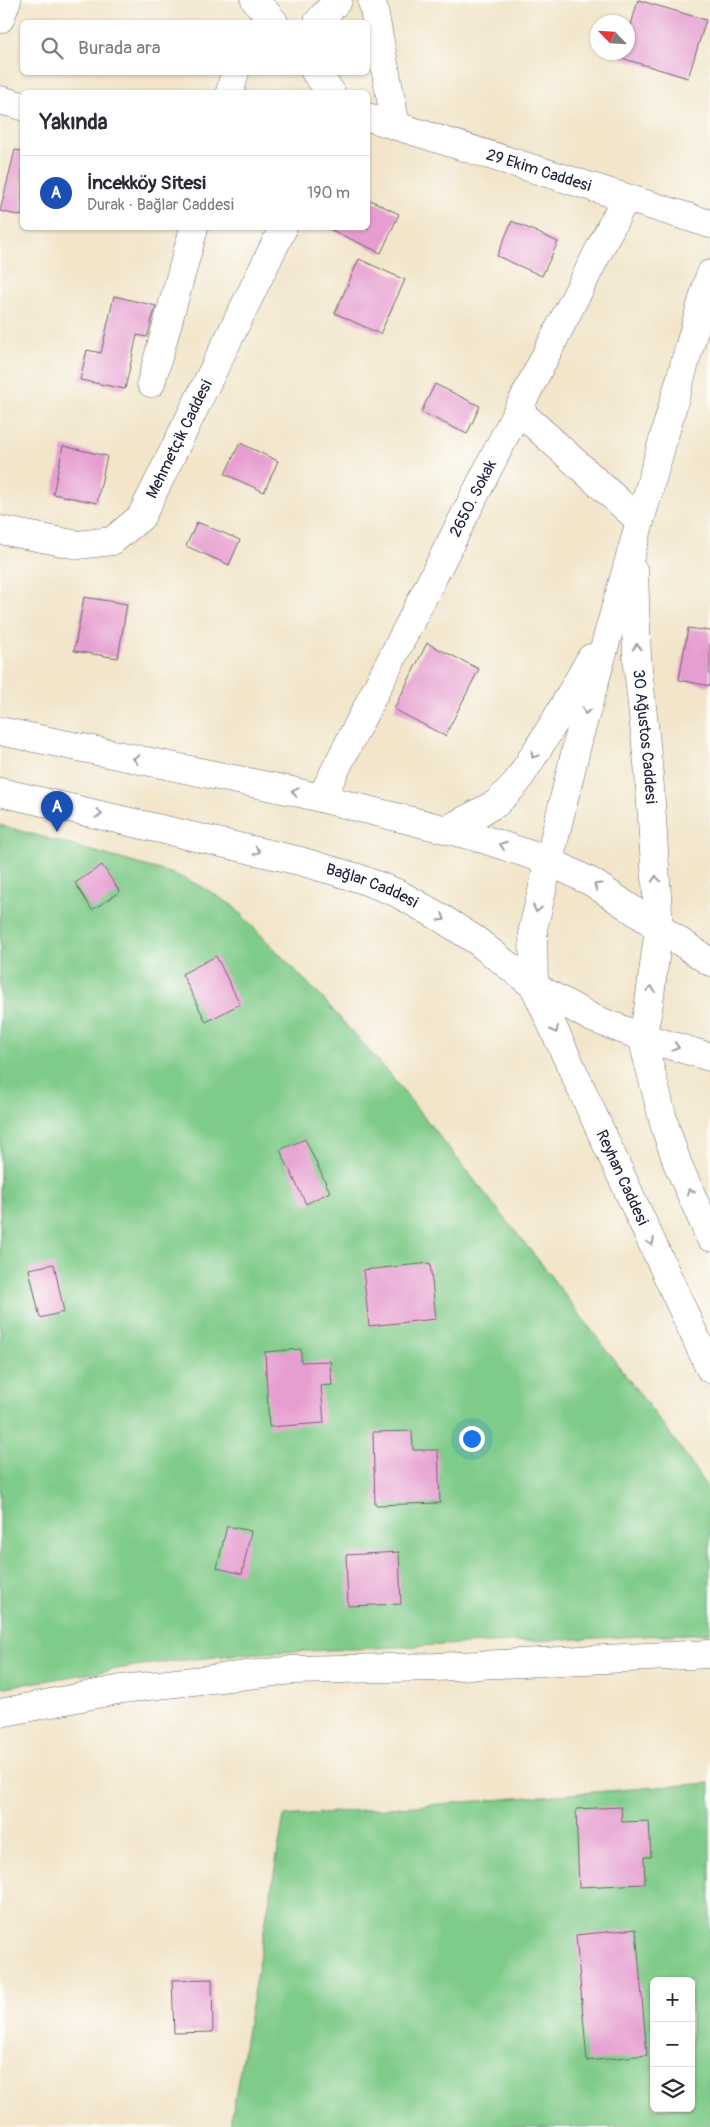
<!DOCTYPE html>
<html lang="tr">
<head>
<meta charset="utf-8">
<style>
  :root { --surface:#fff; --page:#f2f2f3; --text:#2b2b33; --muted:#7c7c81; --line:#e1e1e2; --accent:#ea580c }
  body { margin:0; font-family:Pangolin,sans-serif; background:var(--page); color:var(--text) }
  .controls { position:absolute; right:15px; bottom:15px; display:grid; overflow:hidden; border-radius:8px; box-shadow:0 1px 4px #0004 }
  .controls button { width:45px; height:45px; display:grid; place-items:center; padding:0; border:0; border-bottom:1px solid var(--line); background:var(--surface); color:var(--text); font:25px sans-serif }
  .compass { position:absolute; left:590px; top:15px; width:45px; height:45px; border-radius:50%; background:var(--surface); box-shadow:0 1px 4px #0004; rotate:295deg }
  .you { position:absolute; left:471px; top:1438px; width:18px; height:18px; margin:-12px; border:4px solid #fff; border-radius:50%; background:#1a73e8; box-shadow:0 0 0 8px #1a73e833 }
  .badge { display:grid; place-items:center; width:32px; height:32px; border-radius:50%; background:var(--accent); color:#fff; font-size:16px; font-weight:700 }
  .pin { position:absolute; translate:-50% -41px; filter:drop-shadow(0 1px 2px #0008) }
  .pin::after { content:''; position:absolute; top:26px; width:18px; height:15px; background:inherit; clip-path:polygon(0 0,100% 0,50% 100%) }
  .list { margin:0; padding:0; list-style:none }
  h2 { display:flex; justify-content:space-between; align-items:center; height:65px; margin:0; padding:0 20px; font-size:21px }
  h2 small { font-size:16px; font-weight:400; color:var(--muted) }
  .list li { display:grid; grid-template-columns:32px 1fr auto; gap:15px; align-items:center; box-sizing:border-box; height:75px; padding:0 20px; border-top:1px solid var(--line) }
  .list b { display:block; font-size:19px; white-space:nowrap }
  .list p { margin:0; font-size:16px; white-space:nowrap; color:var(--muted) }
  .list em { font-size:16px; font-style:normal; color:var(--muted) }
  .icon { flex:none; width:28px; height:28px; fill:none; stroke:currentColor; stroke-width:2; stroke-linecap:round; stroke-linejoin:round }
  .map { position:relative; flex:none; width:710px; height:2127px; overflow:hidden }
  .search { position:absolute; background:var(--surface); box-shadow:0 1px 4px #0004; left:20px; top:20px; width:350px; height:55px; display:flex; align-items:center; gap:12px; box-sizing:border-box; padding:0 18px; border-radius:8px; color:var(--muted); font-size:19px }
  .panel { position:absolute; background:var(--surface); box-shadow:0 1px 4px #0004; left:20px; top:90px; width:350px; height:140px; border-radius:8px }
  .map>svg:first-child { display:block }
  .green { fill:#7fcb89; stroke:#507662; fill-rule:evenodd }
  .building { fill:#e69dd0 }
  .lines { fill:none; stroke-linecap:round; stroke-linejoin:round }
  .minor-casing { stroke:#6b666d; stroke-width:29 }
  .major-casing { stroke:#6b666d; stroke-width:29 }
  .minor { stroke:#fff; stroke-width:28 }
  .major { stroke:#fff; stroke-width:28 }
  .oneway { stroke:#9c9ca7 }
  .labels { text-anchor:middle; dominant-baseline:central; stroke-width:4.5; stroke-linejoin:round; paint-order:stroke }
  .street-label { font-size:16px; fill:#22223b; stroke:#fdfcf7 }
</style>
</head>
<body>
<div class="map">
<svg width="710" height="2127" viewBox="0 0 710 2127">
  <rect width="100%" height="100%" fill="#fdfcf7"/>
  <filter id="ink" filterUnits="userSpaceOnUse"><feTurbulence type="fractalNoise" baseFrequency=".02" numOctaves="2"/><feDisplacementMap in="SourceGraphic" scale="10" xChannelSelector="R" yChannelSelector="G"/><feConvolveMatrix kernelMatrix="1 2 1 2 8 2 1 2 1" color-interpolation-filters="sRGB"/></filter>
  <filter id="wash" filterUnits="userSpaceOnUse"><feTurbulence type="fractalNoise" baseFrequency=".0096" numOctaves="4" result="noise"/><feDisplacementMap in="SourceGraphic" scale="20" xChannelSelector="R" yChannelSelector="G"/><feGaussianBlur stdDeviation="1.12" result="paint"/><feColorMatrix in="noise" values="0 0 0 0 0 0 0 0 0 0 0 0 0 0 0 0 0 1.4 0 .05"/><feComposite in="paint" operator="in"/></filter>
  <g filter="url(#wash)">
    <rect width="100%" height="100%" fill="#f2e5ca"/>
    <g class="green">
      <polygon points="0,825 174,874 201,886 232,905 325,1001 392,1077 543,1266 682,1450 710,1492 710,1633 240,1654 142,1665 0,1688"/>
      <path d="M710,1783V2127H230L284,1816ZM654,1981H691V2108H654Z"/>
    </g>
    <g id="blocks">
      <g class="building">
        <polygon points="638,0 706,20 688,78 621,58 623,52 628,52 628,36"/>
        <polygon points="15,150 22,151 22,216 0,211"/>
        <polygon points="368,199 399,214 381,253 327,228 368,228"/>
        <polygon points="512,221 558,242 542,276 497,256"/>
        <polygon points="359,259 405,280 380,334 335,313"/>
        <polygon points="114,296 156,306 147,337 137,335 125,389 80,380 87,350 101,353"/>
        <polygon points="435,384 480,406 467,434 421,412"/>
        <polygon points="240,443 278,461 264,492 225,474"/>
        <polygon points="63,446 107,456 97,503 53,494"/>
        <polygon points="197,522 240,540 229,565 186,546"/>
        <polygon points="84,597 127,604 118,658 74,651"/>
        <polygon points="688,628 710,631 710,686 679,680"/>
        <polygon points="427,643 479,669 445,736 394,709"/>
        <polygon points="102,865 120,892 92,910 75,883"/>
        <polygon points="216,956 240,1004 206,1022 182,974"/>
        <polygon points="305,1139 330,1192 306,1204 280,1150"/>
        <polygon points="430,1263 436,1319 369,1326 363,1270"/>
        <polygon points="54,1264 64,1312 40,1318 29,1269"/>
        <polygon points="301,1349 301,1362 330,1361 332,1385 321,1386 324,1423 269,1427 265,1352"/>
        <polygon points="412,1431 413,1450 438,1450 440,1503 375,1505 373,1432"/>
        <polygon points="227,1526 251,1531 242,1574 217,1568"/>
        <polygon points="399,1552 401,1604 348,1606 346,1555"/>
        <polygon points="621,1807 622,1822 649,1821 651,1857 644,1857 645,1884 579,1887 576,1809"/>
        <polygon points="636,1929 647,2055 587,2061 576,1935"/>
        <polygon points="212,1979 213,2032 174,2033 172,1980"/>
      </g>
    </g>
  </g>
  <g filter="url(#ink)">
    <use href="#blocks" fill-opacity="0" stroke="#6b666d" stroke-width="1"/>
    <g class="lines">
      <g class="minor-casing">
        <g id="minor">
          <polyline points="255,0 274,22"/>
          <polyline points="372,0 396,126"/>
          <polyline points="0,19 7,0"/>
          <polyline points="318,22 338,0"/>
          <polyline points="315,72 331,92"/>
          <polyline points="230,92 235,72"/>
          <polyline points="0,100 22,106"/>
          <path id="s1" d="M368,117L710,224"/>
          <polyline points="151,383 194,228"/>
          <polyline points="518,410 640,521"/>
          <path id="s2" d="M0,530L78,545L112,541L141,517L283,228"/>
          <path id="s3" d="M634,572L637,658L649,773L659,928"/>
          <path id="s4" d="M321,798L625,199"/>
          <polyline points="448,829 497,803 517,782 554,723 591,658"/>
          <polyline points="549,861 579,737 710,274"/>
          <path id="s5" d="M534,986L710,1369"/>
          <polyline points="642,1037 665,1127 678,1165 710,1237"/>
          <polyline points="0,1713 122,1689 293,1670 436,1667 710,1654"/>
        </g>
      </g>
      <g class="major-casing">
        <g id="major">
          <polyline points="0,731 292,791 480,838 549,861 593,883 710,962"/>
          <path id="s6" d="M0,792L300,861L358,878L397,893L438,916L477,941L534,986L592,1018L642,1037L710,1057"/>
          <polyline points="534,986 533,929 549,861"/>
          <polyline points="642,1037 648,1010 659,928"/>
        </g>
      </g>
      <use href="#minor" class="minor"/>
      <use href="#major" class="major"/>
    </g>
    <defs><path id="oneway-chevron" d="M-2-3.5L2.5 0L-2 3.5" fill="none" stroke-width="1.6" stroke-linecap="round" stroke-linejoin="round" transform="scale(1.25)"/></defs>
    <g class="oneway">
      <use href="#oneway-chevron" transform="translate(637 647) rotate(-92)"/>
      <use href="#oneway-chevron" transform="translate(586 711) rotate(106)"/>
      <use href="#oneway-chevron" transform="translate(534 755) rotate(122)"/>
      <use href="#oneway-chevron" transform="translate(136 759) rotate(-168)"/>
      <use href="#oneway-chevron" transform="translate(295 792) rotate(-167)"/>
      <use href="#oneway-chevron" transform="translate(99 814) rotate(13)"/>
      <use href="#oneway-chevron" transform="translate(503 845) rotate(-161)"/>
      <use href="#oneway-chevron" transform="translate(257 851) rotate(13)"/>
      <use href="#oneway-chevron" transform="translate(656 879) rotate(-94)"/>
      <use href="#oneway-chevron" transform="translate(597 886) rotate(-148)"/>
      <use href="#oneway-chevron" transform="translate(537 909) rotate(104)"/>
      <use href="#oneway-chevron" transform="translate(442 918) rotate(32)"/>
      <use href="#oneway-chevron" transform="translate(651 989) rotate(-82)"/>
      <use href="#oneway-chevron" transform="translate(555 1030) rotate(65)"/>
      <use href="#oneway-chevron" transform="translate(676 1047) rotate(16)"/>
      <use href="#oneway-chevron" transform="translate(690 1192) rotate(-114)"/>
      <use href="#oneway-chevron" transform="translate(651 1242) rotate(65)"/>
    </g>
  </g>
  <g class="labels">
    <g class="street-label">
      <text stroke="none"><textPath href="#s1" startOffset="179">29 Ekim Caddesi</textPath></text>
      <text stroke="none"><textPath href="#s2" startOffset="238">Mehmetçik Caddesi</textPath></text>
      <text stroke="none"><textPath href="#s4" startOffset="336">2650. Sokak</textPath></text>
      <text stroke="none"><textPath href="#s3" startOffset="165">30 Ağustos Caddesi</textPath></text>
      <text stroke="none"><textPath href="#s6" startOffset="384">Bağlar Caddesi</textPath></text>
      <text stroke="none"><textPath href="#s5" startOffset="211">Reyhan Caddesi</textPath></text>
    </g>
  </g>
</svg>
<div class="controls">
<button>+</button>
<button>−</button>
<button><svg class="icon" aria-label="layers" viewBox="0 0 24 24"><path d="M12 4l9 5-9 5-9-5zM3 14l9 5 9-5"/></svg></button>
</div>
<svg class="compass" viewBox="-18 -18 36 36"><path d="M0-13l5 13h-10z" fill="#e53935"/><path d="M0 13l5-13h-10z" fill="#7c7c81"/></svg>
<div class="you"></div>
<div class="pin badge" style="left:57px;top:832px;background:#1a4fb4">A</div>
<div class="search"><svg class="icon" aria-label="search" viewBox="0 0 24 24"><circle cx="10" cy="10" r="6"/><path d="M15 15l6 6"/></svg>Burada ara</div>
<section class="panel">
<h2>Yakında<small></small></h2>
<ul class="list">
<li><span class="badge" style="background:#1a4fb4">A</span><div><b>İncekköy Sitesi</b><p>Durak · Bağlar Caddesi</p></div><em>190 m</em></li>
</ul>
</section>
</div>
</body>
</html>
